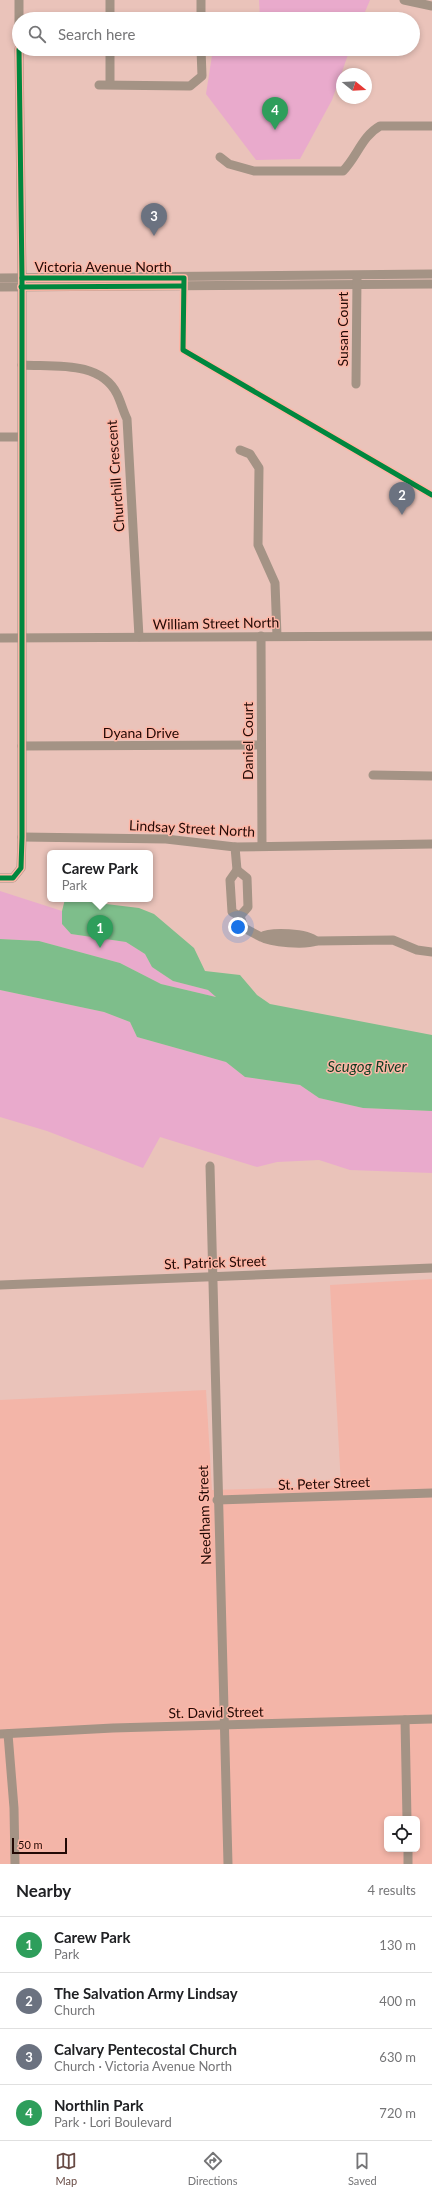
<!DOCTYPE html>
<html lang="en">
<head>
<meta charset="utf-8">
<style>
  :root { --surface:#fff; --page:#f6f6f6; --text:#202124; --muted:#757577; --line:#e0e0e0; --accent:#684a44 }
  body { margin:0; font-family:Lato,sans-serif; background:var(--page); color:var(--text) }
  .controls { position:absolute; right:12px; bottom:12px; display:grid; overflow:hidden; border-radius:6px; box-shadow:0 2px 6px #0003 }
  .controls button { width:36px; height:36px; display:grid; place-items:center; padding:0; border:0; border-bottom:1px solid var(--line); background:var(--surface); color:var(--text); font:20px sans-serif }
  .compass { position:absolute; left:336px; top:68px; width:36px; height:36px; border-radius:50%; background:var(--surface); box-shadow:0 2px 6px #0003; rotate:108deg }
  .scale { position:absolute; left:12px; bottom:10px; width:55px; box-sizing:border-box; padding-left:4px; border:2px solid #220905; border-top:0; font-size:11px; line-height:14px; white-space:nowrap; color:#220905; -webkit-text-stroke:3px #feb6a6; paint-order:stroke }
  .you { position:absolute; left:238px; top:927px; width:14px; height:14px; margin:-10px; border:3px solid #fff; border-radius:50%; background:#1a73e8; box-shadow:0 0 0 6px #1a73e833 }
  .badge { display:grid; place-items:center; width:26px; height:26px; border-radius:50%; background:var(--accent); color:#fff; font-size:13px; font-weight:700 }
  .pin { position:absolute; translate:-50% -33px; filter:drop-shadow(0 1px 2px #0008) }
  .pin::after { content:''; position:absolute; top:21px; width:14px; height:12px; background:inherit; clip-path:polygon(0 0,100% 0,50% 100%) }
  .popup { position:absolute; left:47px; top:850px; width:106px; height:52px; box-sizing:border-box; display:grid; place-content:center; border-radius:6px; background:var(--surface); filter:drop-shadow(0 1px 3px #0005); font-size:13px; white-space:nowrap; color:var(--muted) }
  .popup b { font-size:15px; color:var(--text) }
  .popup::after { content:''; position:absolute; left:50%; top:100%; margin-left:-8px; border:8px solid transparent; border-top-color:var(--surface) }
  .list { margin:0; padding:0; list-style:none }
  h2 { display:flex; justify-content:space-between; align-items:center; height:52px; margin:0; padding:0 16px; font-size:17px }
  h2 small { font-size:13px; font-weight:400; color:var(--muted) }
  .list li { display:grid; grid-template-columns:26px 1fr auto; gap:12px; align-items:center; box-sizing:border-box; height:56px; padding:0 16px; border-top:1px solid var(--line) }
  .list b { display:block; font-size:15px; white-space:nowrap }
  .list p { margin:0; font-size:13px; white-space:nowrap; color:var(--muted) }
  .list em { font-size:13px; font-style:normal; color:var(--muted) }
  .icon { flex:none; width:22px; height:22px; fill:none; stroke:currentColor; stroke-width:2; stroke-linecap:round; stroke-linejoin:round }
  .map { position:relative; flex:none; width:432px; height:1864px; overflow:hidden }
  .search { position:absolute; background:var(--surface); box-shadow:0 2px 6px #0003; left:12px; right:12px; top:12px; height:44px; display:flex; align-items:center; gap:10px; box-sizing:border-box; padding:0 14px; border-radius:22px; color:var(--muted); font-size:15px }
  .sheet { height:276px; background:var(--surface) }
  nav { display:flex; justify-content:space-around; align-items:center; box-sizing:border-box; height:56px; border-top:1px solid var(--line); background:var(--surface); font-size:11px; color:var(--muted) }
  nav a { display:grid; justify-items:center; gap:2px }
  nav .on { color:var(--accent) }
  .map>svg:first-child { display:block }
  .built { fill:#f3b5a8; fill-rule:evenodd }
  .green { fill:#e9aacc }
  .water { fill:#7ebe8b }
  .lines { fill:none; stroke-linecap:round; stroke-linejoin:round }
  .minor { stroke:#a49385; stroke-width:9 }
  .cycleway-casing { stroke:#feb6a6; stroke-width:8 }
  .cycleway { stroke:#00873e; stroke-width:5 }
  .labels { text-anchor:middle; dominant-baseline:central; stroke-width:3; stroke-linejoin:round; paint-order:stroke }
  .street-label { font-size:14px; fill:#220905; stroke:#feb6a6 }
  .water-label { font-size:15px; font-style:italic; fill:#0f3c21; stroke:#feb6a6 }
</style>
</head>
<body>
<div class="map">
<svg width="432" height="1864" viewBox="0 0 432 1864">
  <rect width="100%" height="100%" fill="#eac3ba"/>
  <path class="built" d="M432,1279V1864H0V1400L206,1390L212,1490L341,1486L330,1285ZM387,1819H417V1849H387Z"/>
  <g class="green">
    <polygon points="259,0 370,0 362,19 260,19"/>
    <polygon points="213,49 350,49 332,100 300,159 256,160 206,94"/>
    <polygon points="0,891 62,911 62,924 71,934 126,942 145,954 152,967 173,981 208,990 216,997 161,984 120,963 39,941 0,939"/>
    <polygon points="0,990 104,1012 130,1022 137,1037 226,1062 245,1077 300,1085 319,1098 363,1108 432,1111 432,1173 350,1170 319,1160 277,1162 257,1167 160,1137 143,1168 47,1131 0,1117"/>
  </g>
  <polygon class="water" points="65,899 139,908 154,914 194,948 205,971 240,975 257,995 270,1004 432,1035 432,1111 363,1108 319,1098 300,1085 245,1077 226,1062 137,1037 130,1022 104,1012 0,990 0,939 39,941 120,963 161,984 216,997 208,990 173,981 152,967 145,954 126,942 71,934 62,924 62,911"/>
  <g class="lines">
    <g class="minor">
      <polyline points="19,0 19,33"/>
      <polyline points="110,0 110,19"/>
      <polyline points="201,0 201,19"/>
      <polyline points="404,0 432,6"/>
      <polyline points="110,49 110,84"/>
      <polyline points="99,85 190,86 202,76 201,49"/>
      <path d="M220,157L229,164L254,171H343C357,157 362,136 380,126H432"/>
      <polyline points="0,278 432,274"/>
      <polyline points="0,287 432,284"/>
      <path d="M22,365C53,367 100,360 117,394C121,402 123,411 127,419L139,637"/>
      <polyline points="356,384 357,278"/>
      <polyline points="0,437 21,437"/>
      <polyline points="240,450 250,454 259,468 258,545 275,583 277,636"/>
      <polyline points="261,636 262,846"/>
      <polyline points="0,638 432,636"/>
      <polyline points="22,746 261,745"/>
      <polyline points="373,775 432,776"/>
      <polyline points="22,837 166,839 235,847 432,844"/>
      <polyline points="235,847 237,870"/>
      <polyline points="0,878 13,878 21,868 22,837 22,278 19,49"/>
      <path d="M240,916L232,912L230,880L237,870L247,878L248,907L240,916L244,928L261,937C271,931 307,933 316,941C306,945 271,943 261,937"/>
      <polyline points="316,941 393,940 417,950 432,952"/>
      <polyline points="210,1166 228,1864"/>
      <polyline points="0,1285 432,1268"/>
      <polyline points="217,1500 432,1493"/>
      <polyline points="405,1720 407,1819"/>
      <polyline points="0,1734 113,1728 432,1719"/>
      <polyline points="8,1734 14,1808 15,1864"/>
      <polyline points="408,1849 408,1864"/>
    </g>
    <g class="cycleway-casing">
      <g id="cycleway">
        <polyline points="22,278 184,278 183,350 432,495"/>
        <polyline points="21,287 183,286"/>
        <polyline points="0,878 13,878 21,868 22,837 22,278 19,49"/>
      </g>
    </g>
    <use href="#cycleway" class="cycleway"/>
  </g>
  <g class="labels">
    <g class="street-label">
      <text x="103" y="266">Victoria Avenue North</text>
      <text transform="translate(342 329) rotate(-90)">Susan Court</text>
      <text transform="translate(115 476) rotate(-94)">Churchill Crescent</text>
      <text transform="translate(216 623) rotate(-1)">William Street North</text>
      <text x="141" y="732">Dyana Drive</text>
      <text transform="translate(247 741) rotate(-90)">Daniel Court</text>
      <text transform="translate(192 828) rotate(3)">Lindsay Street North</text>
      <text transform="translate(215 1262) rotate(-2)">St. Patrick Street</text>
      <text transform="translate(324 1483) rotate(-2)">St. Peter Street</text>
      <text transform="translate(204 1515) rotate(-92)">Needham Street</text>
      <text transform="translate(216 1712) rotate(-1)">St. David Street</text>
    </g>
    <g class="water-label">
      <text x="367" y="1066">Scugog River</text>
    </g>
  </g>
</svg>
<div class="controls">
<button><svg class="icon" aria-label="locate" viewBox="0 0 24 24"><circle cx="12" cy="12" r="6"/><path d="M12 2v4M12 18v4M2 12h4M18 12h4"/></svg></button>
</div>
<svg class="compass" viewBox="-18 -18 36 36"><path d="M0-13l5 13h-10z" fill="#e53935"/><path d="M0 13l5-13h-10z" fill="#757577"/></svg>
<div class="scale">50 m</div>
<div class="you"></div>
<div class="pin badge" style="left:100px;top:948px;background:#2e9e5b">1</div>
<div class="popup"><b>Carew Park</b>Park</div>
<div class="pin badge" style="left:402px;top:515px;background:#6b7280">2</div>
<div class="pin badge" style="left:154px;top:236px;background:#6b7280">3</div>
<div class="pin badge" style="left:275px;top:130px;background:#2e9e5b">4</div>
<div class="search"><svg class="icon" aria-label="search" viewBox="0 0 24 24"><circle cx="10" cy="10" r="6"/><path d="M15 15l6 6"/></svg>Search here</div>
</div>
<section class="sheet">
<h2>Nearby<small>4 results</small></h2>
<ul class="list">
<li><span class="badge" style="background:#2e9e5b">1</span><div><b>Carew Park</b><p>Park</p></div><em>130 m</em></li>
<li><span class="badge" style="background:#6b7280">2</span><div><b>The Salvation Army Lindsay</b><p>Church</p></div><em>400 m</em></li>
<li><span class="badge" style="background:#6b7280">3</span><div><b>Calvary Pentecostal Church</b><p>Church · Victoria Avenue North</p></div><em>630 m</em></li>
<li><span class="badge" style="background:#2e9e5b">4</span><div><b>Northlin Park</b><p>Park · Lori Boulevard</p></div><em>720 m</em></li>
</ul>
</section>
<nav>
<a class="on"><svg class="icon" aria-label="map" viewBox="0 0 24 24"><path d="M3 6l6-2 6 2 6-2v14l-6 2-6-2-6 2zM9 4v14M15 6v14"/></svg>Map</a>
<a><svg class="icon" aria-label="directions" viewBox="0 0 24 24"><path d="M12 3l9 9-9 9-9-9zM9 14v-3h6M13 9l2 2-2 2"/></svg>Directions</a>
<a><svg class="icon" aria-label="saved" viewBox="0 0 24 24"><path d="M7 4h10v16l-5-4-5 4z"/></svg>Saved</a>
</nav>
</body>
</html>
